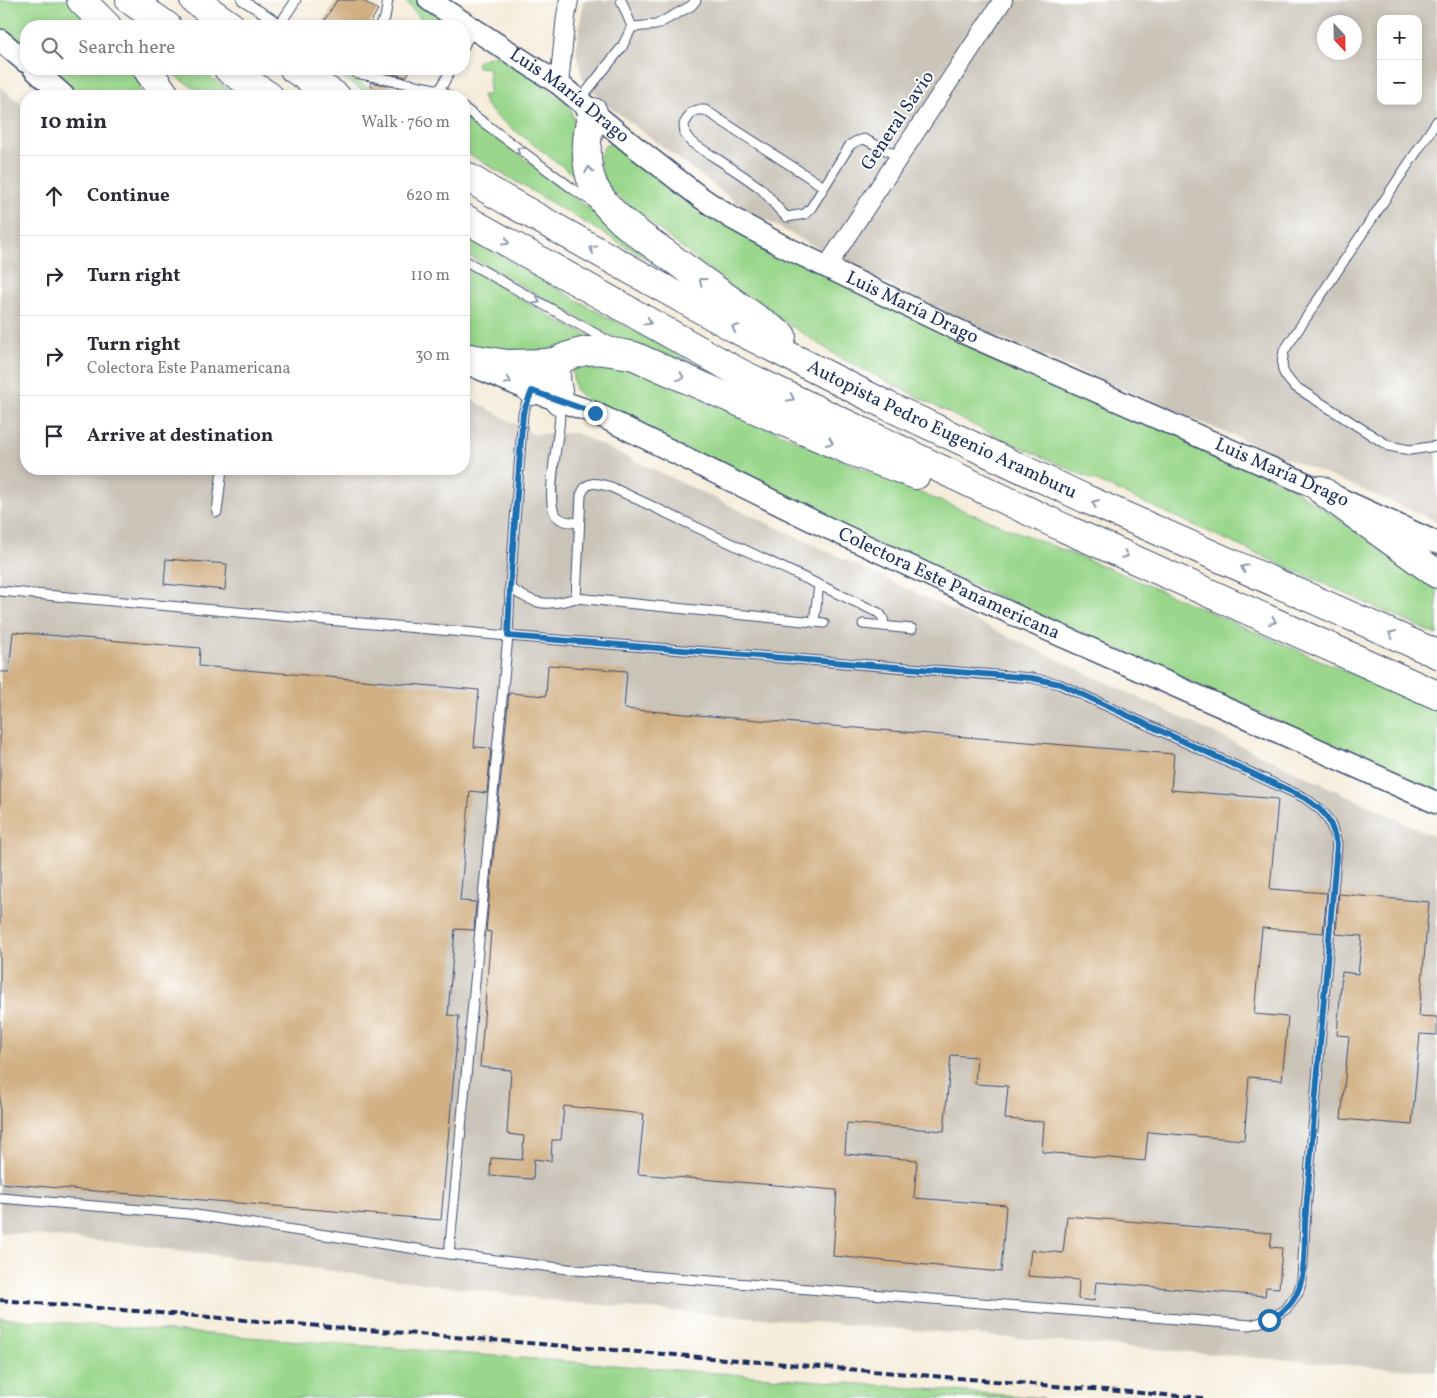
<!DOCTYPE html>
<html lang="en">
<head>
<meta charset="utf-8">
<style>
  :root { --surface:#fff; --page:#f7f7f7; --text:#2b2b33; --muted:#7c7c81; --line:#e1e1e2 }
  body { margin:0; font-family:Vollkorn,serif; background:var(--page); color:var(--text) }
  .controls { position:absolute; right:15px; top:15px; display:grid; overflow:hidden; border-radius:10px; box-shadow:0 2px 8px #0003 }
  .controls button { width:45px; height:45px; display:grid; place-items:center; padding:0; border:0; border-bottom:1px solid var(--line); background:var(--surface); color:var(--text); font:25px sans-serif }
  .compass { position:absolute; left:1317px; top:15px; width:45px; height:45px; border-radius:50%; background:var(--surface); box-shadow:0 2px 8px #0003; rotate:158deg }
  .stop { position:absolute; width:15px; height:15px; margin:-11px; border:4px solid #1f6fb2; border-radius:50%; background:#fff }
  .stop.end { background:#1f6fb2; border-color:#fff; box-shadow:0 1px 5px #0008 }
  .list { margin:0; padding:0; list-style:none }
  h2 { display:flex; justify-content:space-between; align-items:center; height:65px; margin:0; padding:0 20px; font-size:21px }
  h2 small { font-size:16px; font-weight:400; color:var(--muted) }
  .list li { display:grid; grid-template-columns:32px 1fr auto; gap:15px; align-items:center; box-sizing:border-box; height:80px; padding:0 20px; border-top:1px solid var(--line) }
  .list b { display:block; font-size:19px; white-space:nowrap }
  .list p { margin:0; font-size:16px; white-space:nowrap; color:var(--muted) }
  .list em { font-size:16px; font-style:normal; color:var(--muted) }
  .icon { flex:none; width:28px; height:28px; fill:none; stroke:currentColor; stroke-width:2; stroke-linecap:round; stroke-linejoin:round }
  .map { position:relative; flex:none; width:1437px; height:1398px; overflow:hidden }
  .search { position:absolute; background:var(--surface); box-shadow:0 2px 8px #0003; left:20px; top:20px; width:450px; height:55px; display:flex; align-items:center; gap:12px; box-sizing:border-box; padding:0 18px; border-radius:20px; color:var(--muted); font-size:19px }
  .panel { position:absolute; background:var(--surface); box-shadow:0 2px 8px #0003; left:20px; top:90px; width:450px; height:385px; border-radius:20px }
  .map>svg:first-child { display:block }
  .industrial { fill:#c9c3b8; fill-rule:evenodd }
  .green { fill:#9ad78c; stroke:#5a8375 }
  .building { fill:#d2b084 }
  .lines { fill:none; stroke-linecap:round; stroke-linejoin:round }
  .service-casing { stroke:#3c4b70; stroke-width:11 }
  .minor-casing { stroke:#3c4b70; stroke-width:20 }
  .tertiary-casing { stroke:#3c4b70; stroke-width:24 }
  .motorway-casing { stroke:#3c4b70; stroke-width:30 }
  .service { stroke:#fff; stroke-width:9 }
  .minor { stroke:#fff; stroke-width:18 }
  .tertiary { stroke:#fff; stroke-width:21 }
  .motorway { stroke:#fff; stroke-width:28 }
  .rail { stroke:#1b2f5e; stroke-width:4; stroke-dasharray:8 4; stroke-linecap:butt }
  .oneway { stroke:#8d97ae }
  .route { stroke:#1f6fb2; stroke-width:6 }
  .labels { text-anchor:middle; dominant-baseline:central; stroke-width:4; stroke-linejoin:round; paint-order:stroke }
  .street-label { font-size:19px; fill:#1b2f5e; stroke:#fff }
</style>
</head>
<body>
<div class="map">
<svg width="1437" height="1398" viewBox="0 0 1437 1398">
  <rect width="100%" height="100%" fill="#fff"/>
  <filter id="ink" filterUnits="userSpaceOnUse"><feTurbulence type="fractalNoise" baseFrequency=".02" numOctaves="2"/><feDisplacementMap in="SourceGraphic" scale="10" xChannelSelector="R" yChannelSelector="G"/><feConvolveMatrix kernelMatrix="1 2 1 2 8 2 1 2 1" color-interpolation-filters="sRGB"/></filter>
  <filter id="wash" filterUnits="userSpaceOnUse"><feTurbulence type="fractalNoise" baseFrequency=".0096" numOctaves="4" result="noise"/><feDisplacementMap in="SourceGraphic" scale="20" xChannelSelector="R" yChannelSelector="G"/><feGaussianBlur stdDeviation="1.12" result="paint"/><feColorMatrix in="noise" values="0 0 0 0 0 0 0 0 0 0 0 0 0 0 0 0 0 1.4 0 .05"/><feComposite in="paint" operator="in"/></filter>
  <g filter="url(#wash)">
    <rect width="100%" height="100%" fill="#f5ecd9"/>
    <g class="industrial">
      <path d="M584,0H1437V521L969,325L849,265L745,209L603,102L582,77L576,52ZM1381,19H1418V101H1381ZM1324,22H1354V52H1324Z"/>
      <polygon points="0,87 26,107 26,469 464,469 464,395 533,434 576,433 1437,838 1437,1372 564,1302 132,1244 0,1232"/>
    </g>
    <g class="green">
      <polygon points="0,0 68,0 95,26 26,26 26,52 0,30"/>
      <path d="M405,0H413L456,26C450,26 442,27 436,26C423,24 412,10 405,0Z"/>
      <path d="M504,54L569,105L577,130L586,184L497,117L485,104L482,95H489V68L477,67L476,63C484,57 494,55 504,54Z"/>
      <polygon points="45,69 133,69 143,96 75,96"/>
      <polygon points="166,69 198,69 239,96 211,96 192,87"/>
      <polygon points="328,69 338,69 382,96 372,96"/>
      <polygon points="470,118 480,124 581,203 642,242 695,283 647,259 464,151 464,131 466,131 464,119"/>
      <polygon points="612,142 625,145 712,217 1285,484 1336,517 1437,590 1437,635 979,428 839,357 724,282 613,192 605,183 599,158 604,147"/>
      <polygon points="464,235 603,315 809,424 645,354 593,326 464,253"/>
      <polygon points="464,266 560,322 593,337 553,353 491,354 464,343"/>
      <polygon points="616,358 813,448 930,497 1108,568 1437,711 1437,793 1101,641 853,533 585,399 575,389 572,370 580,362"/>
      <polygon points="0,1318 1043,1398 0,1398"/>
    </g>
    <g id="blocks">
      <g class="building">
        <polygon points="337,0 362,0 378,10 368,26 321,26"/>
        <polygon points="380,69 411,69 406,77 379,71"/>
        <polygon points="371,82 399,88 394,96 387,96 370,85"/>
        <polygon points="166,559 227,564 225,590 164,584"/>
        <polygon points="13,632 200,648 199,666 479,690 474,747 491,748 487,793 470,791 460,901 476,902 474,930 455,929 448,1015 459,1016 441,1220 0,1183 0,672 9,672"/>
        <polygon points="548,665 627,671 624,709 1174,754 1171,790 1278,799 1270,889 1327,893 1323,933 1262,928 1254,1014 1288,1017 1282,1080 1249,1077 1244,1140 1148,1132 1145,1161 1042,1152 1044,1122 1005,1119 1008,1086 975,1084 977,1057 951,1055 944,1131 847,1123 845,1154 917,1160 914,1198 1006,1205 1001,1272 833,1256 837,1190 638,1174 644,1114 564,1106 561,1140 552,1140 551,1161 534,1159 533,1179 490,1176 491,1158 522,1160 524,1136 507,1134 511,1070 480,1067 491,932 486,931 509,693 546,696"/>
        <polygon points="1339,894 1429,902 1419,1016 1437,1017 1437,1035 1420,1034 1412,1125 1341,1119 1349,1036 1337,1035 1342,972 1358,974 1362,936 1336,934"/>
        <polygon points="1067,1216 1272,1233 1270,1247 1282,1248 1279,1288 1266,1287 1265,1296 1096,1282 1094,1301 1078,1299 1079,1280 1028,1276 1031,1250 1063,1253"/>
      </g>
    </g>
  </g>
  <g filter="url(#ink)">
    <use href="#blocks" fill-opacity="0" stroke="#3c4b70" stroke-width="1"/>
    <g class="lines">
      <g class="service-casing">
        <g id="service">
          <polyline points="242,0 284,26"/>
          <polyline points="280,24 296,0"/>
          <polyline points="379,26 385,18 388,0"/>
          <polyline points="632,27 656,25 691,6 696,0"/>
          <polyline points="464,46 473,29"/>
          <polyline points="350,69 356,73 440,90 449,96"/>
          <polyline points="440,90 451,69"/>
          <polyline points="579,101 622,47 632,27 621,0"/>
          <polyline points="464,108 573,189 594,203"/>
          <path d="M1437,121L1284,351C1280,369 1282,373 1294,386L1389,446L1410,450L1437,446"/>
          <path d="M824,187L705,110H697L691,113L684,124L685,134L691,142C713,157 738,171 760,188C771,197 776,209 787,217L805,214L811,208L850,145L857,141L864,139L900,157"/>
          <polyline points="464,260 612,343"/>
          <path d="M560,404C560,411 560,419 559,427C557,445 546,500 555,514C560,522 571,522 579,523"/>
          <polyline points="217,512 222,469"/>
          <path d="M510,588C535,605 546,607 576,598L824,623"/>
          <path d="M0,591L508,636L1032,678L1059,684L1303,797C1326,812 1330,817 1337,844L1305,1223L1302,1280L1298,1293L1286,1309L1269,1320L1251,1325L576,1270L449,1254L189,1214L0,1198"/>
          <path d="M576,598L581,495C587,479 597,483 611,487L879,613L883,618L884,626"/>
          <polyline points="814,622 819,585"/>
          <polyline points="863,624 912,629"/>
          <polyline points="449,1254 508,636 510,588 523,413 530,394"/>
        </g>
      </g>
      <g class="minor-casing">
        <g id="minor">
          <polyline points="559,84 566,16 569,0"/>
          <polyline points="827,266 1003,0"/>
        </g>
      </g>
      <g class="tertiary-casing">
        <g id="tertiary">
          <path id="s1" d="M429,0L559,84L634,146L700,197L730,217L781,245L964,333L1321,490L1437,543"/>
          <polyline points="0,40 26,62"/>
          <polyline points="34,69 64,96"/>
          <path id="s2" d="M471,365L532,391L595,413L811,520L1021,618L1225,708L1437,803"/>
        </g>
      </g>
      <g class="motorway-casing">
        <g id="motorway">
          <polyline points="81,0 107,26"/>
          <polyline points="130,0 167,26"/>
          <polyline points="194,0 231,26"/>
          <polyline points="147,69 166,96"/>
          <polyline points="228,69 269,96"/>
          <polyline points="294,69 336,96"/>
          <path d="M593,112C585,135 584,165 594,187C610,217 643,237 669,256C707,284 744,310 782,336"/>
          <path id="s3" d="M464,175L497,195L738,330L888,406L1086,499L1437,654"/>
          <polyline points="464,218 740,373 1064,528 1437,695"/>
          <path d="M464,357L507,364L545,363L558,361C554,375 557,387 560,401"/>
          <path d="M532,391C534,385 537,378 541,373C545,367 553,364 559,360C588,346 604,350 634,356L848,450L916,475"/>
          <polyline points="1321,490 1437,574"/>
        </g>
      </g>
      <use href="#service" class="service"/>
      <use href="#minor" class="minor"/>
      <use href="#tertiary" class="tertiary"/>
      <use href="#motorway" class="motorway"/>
      <polyline class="rail" points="0,1300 1203,1398"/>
    </g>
    <defs><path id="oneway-chevron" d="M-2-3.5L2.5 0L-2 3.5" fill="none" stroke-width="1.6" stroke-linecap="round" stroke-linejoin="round" transform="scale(1.25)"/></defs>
    <g class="oneway">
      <use href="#oneway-chevron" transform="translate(520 150) rotate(-143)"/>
      <use href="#oneway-chevron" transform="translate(589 170) rotate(-100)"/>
      <use href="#oneway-chevron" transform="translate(506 242) rotate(29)"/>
      <use href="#oneway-chevron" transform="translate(593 249) rotate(-151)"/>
      <use href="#oneway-chevron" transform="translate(702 281) rotate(-143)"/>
      <use href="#oneway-chevron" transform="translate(537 301) rotate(29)"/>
      <use href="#oneway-chevron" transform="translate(648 322) rotate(29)"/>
      <use href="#oneway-chevron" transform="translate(735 328) rotate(-152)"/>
      <use href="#oneway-chevron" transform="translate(681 377) rotate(24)"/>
      <use href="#oneway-chevron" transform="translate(508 381) rotate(23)"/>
      <use href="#oneway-chevron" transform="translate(791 398) rotate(26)"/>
      <use href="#oneway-chevron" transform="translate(830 442) rotate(24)"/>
      <use href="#oneway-chevron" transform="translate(1095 503) rotate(-156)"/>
      <use href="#oneway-chevron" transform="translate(1125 555) rotate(24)"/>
      <use href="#oneway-chevron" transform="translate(1244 568) rotate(-156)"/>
      <use href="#oneway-chevron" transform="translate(1273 621) rotate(24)"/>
      <use href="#oneway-chevron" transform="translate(1392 634) rotate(-156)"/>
    </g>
  </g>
  <g class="lines" filter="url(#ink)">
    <path class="route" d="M595,413L532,391L523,413L510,588L508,636L1032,678L1060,684L1303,797C1326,812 1330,817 1337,844L1305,1223C1304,1250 1308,1290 1285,1309C1281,1314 1274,1317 1269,1320"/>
  </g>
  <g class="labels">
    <g class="street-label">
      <text stroke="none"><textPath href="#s1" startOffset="170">Luis María Drago</textPath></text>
      <text transform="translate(898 121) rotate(-56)">General Savio</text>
      <text stroke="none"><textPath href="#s1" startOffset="575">Luis María Drago</textPath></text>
      <text stroke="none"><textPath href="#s3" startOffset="542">Autopista Pedro Eugenio Aramburu</textPath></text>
      <text stroke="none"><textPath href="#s1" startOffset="980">Luis María Drago</textPath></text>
      <text stroke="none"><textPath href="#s2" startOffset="526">Colectora Este Panamericana</textPath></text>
    </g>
  </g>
</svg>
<div class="controls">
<button>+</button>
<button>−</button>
</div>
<svg class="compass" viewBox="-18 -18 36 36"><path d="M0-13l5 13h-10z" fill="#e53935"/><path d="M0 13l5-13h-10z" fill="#7c7c81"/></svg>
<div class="stop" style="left:1269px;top:1320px"></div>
<div class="stop end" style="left:595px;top:413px"></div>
<div class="search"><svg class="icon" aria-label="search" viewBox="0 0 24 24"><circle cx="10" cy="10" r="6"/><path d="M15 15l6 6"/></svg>Search here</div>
<section class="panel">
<h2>10 min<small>Walk · 760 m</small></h2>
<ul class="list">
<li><svg class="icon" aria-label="ahead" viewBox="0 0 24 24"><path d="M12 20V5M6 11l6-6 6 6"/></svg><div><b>Continue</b></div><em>620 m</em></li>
<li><svg class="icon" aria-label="right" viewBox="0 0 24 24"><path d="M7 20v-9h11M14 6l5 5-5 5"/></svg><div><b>Turn right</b></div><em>110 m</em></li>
<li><svg class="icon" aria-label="right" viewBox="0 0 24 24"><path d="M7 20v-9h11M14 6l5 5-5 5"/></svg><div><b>Turn right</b><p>Colectora Este Panamericana</p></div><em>30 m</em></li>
<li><svg class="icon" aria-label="arrive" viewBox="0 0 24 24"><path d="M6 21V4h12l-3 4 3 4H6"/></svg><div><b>Arrive at destination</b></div></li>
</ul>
</section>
</div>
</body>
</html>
